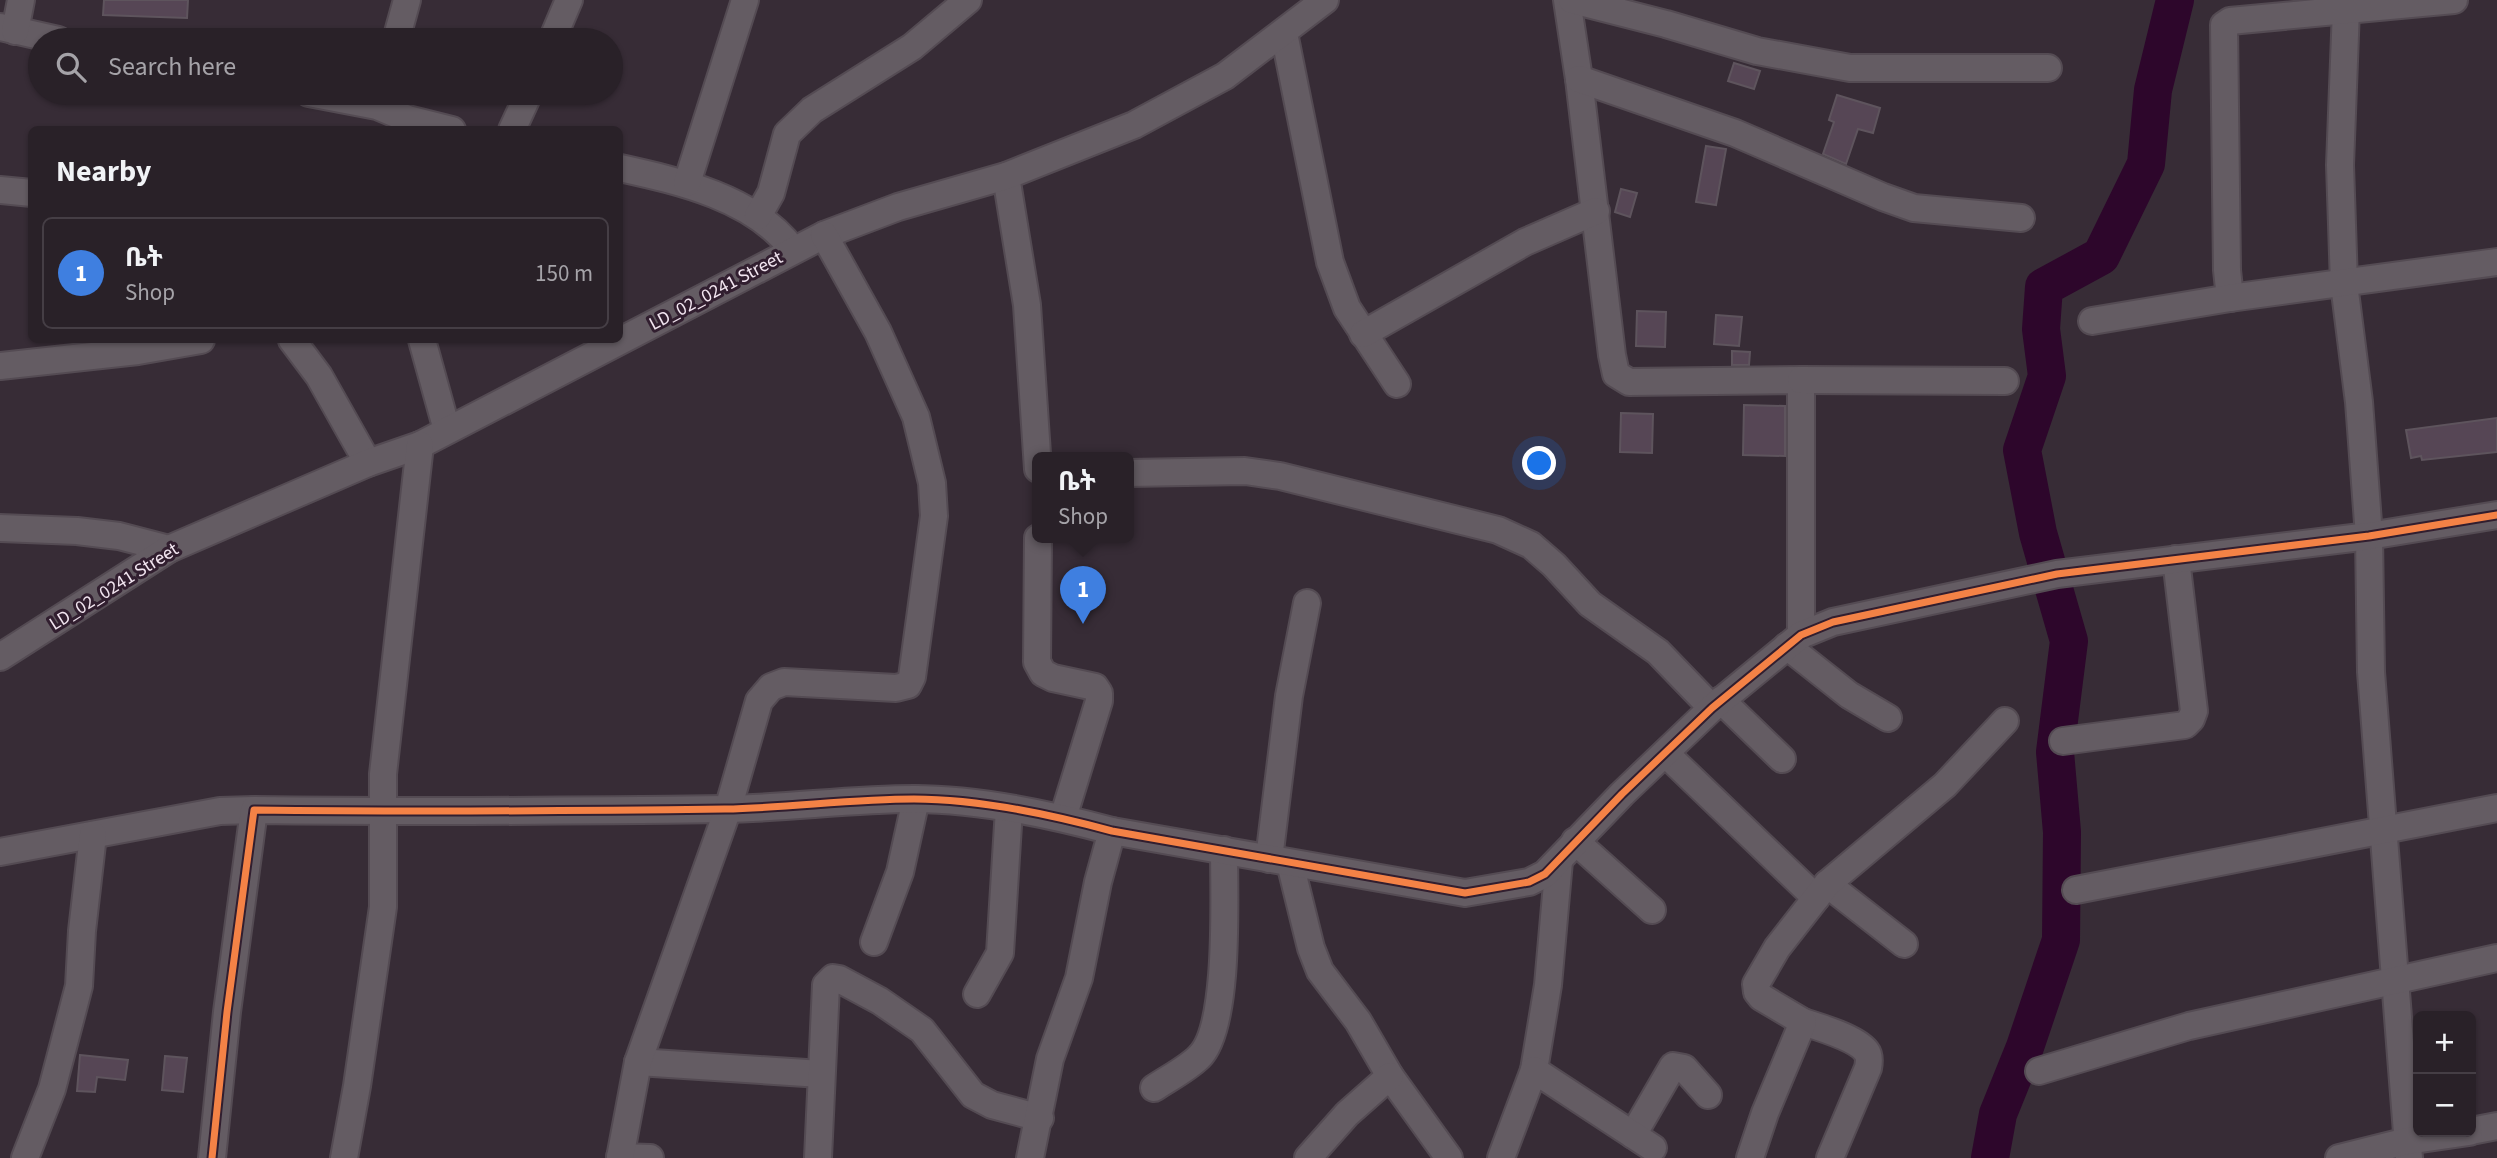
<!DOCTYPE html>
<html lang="en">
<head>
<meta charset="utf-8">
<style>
  :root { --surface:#292128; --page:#312930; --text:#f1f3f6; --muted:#a5a3a8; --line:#453e45; --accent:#bca0f2 }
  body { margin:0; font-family:"Source Sans 3","Noto Sans Ethiopic",sans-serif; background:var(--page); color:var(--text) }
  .controls { position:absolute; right:21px; bottom:21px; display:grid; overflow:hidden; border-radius:10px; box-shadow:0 2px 5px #0004 }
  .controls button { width:63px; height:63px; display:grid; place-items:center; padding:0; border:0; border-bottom:2px solid var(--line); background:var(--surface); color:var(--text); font:35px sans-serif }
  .you { position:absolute; left:1540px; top:464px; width:24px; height:24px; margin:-18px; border:5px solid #fff; border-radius:50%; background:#1a73e8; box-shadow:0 0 0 10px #1a73e833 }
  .badge { display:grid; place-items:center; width:46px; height:46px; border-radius:50%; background:var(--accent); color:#fff; font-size:23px; font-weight:700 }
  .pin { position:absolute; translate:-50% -58px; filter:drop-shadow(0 2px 4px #0008) }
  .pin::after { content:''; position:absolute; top:37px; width:24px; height:21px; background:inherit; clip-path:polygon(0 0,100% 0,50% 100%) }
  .popup { position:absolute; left:1032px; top:452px; width:102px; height:91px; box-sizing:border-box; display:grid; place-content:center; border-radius:10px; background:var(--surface); filter:drop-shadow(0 2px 5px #0005); font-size:23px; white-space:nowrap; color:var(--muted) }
  .popup b { font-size:26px; color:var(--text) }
  .popup::after { content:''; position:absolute; left:50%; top:100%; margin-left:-14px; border:14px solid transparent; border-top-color:var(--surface) }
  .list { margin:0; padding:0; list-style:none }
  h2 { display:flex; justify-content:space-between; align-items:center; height:91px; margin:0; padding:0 28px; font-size:30px }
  h2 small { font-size:23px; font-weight:400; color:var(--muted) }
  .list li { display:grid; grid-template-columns:46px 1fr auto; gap:21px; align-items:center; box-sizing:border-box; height:112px; margin:0 14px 14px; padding:0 14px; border:2px solid var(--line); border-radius:10px }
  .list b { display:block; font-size:26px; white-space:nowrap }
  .list p { margin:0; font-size:23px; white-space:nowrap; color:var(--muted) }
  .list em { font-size:23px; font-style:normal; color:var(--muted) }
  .icon { flex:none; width:38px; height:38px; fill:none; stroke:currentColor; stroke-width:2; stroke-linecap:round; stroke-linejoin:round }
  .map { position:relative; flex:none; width:2497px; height:1158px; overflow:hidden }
  .search { position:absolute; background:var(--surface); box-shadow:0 2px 5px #0004; left:28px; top:28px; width:595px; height:77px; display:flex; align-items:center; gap:18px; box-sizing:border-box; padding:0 24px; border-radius:38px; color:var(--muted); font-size:26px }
  .panel { position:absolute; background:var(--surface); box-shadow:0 2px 5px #0004; left:28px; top:126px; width:595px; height:217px; border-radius:10px }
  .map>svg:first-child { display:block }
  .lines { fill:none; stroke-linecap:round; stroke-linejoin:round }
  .river { stroke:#2d062b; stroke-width:38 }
  .building { fill:#564655; stroke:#5e545d; stroke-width:2 }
  .minor-casing { stroke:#544b53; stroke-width:30 }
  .minor { stroke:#645c63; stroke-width:26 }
  .cycleway-casing { stroke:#311e2f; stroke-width:11 }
  .cycleway { stroke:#f48246; stroke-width:7 }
  .labels { text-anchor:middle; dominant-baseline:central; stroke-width:6; stroke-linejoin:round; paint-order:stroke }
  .street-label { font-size:19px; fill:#f2e5f0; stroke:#311e2f }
</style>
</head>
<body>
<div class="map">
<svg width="2497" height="1158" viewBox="0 0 2497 1158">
  <rect width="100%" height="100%" fill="#372c36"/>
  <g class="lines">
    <polyline class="river" points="1990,1158 1998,1114 2025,1047 2061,940 2062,832 2055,752 2069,641 2038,533 2022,450 2047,376 2041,329 2044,287 2101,256 2146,164 2153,90 2175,0"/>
  </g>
  <g class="building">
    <polygon points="104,0 188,0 187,18 103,15"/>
    <polygon points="1734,63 1760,71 1754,89 1728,81"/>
    <polygon points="1837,95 1880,108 1873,133 1858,129 1846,164 1823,154 1834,122 1829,120"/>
    <polygon points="1706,146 1726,149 1716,205 1696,202"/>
    <polygon points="1621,189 1637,193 1630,217 1615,212"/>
    <polygon points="1637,311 1666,312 1665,347 1636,346"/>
    <polygon points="1716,315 1742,317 1739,346 1714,344"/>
    <polygon points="1732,351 1750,352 1749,365 1732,365"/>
    <polygon points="1744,405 1785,406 1785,456 1743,455"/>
    <polygon points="1621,413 1653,414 1652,453 1620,452"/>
    <polygon points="2497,418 2497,452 2422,460 2421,456 2411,458 2406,430"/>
    <polygon points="80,1055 128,1060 125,1080 97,1077 95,1092 77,1091"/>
    <polygon points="165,1056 187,1058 183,1092 162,1090"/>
  </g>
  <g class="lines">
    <g class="minor-casing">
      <g id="minor">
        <polyline points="1567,0 1579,79 1612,355 1616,374 1629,382 1801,380 1801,635"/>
        <polyline points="1572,0 1666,24 1757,51 1850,68 2048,68"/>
        <polyline points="2346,9 2340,165 2344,284 2359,402 2369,536 2371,672 2409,1158"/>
        <polyline points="0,27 58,40"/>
        <polyline points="15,31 21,0"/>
        <polyline points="1284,33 1330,262 1347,308 1397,384"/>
        <polyline points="396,40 407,0"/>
        <polyline points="552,40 569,0"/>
        <polyline points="1579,79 1735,133 1883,197 1914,208 2021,218"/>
        <polyline points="309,93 377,106 408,119 452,130"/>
        <polyline points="512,130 529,93"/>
        <path d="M620,168C679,181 755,198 793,250"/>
        <polyline points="1006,176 1027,305 1038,469"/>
        <polyline points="687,183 745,0"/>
        <polyline points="0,190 32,193"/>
        <polyline points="758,216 771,193 787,134 812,110 912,47 968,0"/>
        <polyline points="2230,298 2227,270 2224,25 2230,21 2454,0"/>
        <polyline points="2092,321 2230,298 2497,262"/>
        <polyline points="1363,334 1525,242 1596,211"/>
        <polyline points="292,340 319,376 368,463"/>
        <polyline points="422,340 447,430"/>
        <polyline points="0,366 138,351 201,340"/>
        <polyline points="1801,380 2005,381"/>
        <polyline points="1128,473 1245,471 1280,476 1498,530 1531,545 1554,565 1590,604 1658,652 1712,708"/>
        <polyline points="0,528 77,531 119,536 169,549"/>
        <polyline points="1038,538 1037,662 1043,673 1053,678 1095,687 1099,693 1099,701 1063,818"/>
        <polyline points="1787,646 1849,695 1888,718"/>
        <polyline points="0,657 169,549 368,463 420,445 824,235 898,207 1006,176 1134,125 1225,76 1325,0"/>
        <polyline points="1721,700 1782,759"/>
        <polyline points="2063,741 2185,725 2191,719 2194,711 2176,559"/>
        <polyline points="1666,754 1816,898"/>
        <polyline points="1575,841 1652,910"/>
        <polyline points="0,852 220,811 254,810"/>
        <polyline points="1269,859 1289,696 1307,603"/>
        <polyline points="1290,863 1311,948 1320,971 1358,1021 1390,1076 1449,1158"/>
        <polyline points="1827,884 1904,944"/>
        <polyline points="2076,890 2497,808"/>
        <polyline points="874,942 900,872 916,799"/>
        <polyline points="977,994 1000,953 1009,809"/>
        <path d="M1803,1022C1819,1027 1856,1038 1866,1051C1870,1056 1869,1063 1868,1068L1830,1158"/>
        <polyline points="638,1062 821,1074"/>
        <polyline points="1534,1070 1548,985 1559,861"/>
        <polyline points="2039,1071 2189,1026 2497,958"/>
        <path d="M1154,1088C1169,1078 1187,1069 1199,1057C1230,1028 1224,894 1224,850"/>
        <polyline points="2471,1131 2497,1126"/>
        <polyline points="1633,1135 1673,1066 1684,1068 1708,1095"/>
        <polyline points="620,1157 650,1158"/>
        <polyline points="25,1158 52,1089 79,986 82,931 93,835"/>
        <path d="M212,1158L227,1012L254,810C411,812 568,811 725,809C788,808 851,799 914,799C980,799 1049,814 1112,831L1465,893L1529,882L1545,874L1622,794L1712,708L1801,635L1833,622L2057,574L2369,536L2497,515"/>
        <polyline points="344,1158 357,1086 383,907 383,774 420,445"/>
        <polyline points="620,1158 638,1062 728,809 759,701 771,687 784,682 896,688 908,685 912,677 934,516 932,483 916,417 878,332 824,235"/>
        <polyline points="818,1158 826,985 833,978 839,979 880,1001 922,1030 973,1095 992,1105 1040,1118"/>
        <polyline points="1030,1158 1050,1059 1079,978 1098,882 1112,831"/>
        <polyline points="1308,1158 1347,1114 1390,1076"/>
        <polyline points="1501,1158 1534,1070 1653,1148"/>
        <polyline points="1750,1158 1765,1113 1803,1022 1761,997 1757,992 1756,984 1777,948 1827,884 1945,785 2005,721"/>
        <polyline points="2339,1158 2407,1141 2469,1132"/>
      </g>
    </g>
    <use href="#minor" class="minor"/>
    <g class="cycleway-casing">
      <path id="cycleway" d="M212,1158L227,1012L254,810C411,812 568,811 725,809C788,808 851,799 914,799C980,799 1049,814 1112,831L1465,893L1529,882L1545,874L1622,794L1712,708L1801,635L1833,622L2057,574L2369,536L2497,515"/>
    </g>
    <use href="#cycleway" class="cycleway"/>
  </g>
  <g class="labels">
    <g class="street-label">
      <text transform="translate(716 291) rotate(-28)">LD_02_0241 Street</text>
      <text transform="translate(114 587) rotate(-32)">LD_02_0241 Street</text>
    </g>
  </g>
</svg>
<div class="controls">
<button>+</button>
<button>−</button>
</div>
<div class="you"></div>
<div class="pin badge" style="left:1083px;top:624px;background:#3f7fe0">1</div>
<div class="popup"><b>ቤት</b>Shop</div>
<div class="search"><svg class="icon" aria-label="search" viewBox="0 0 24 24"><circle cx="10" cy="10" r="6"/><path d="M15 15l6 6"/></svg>Search here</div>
<section class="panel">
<h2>Nearby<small></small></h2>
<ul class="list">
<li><span class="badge" style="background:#3f7fe0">1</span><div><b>ቤት</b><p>Shop</p></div><em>150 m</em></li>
</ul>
</section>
</div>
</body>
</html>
